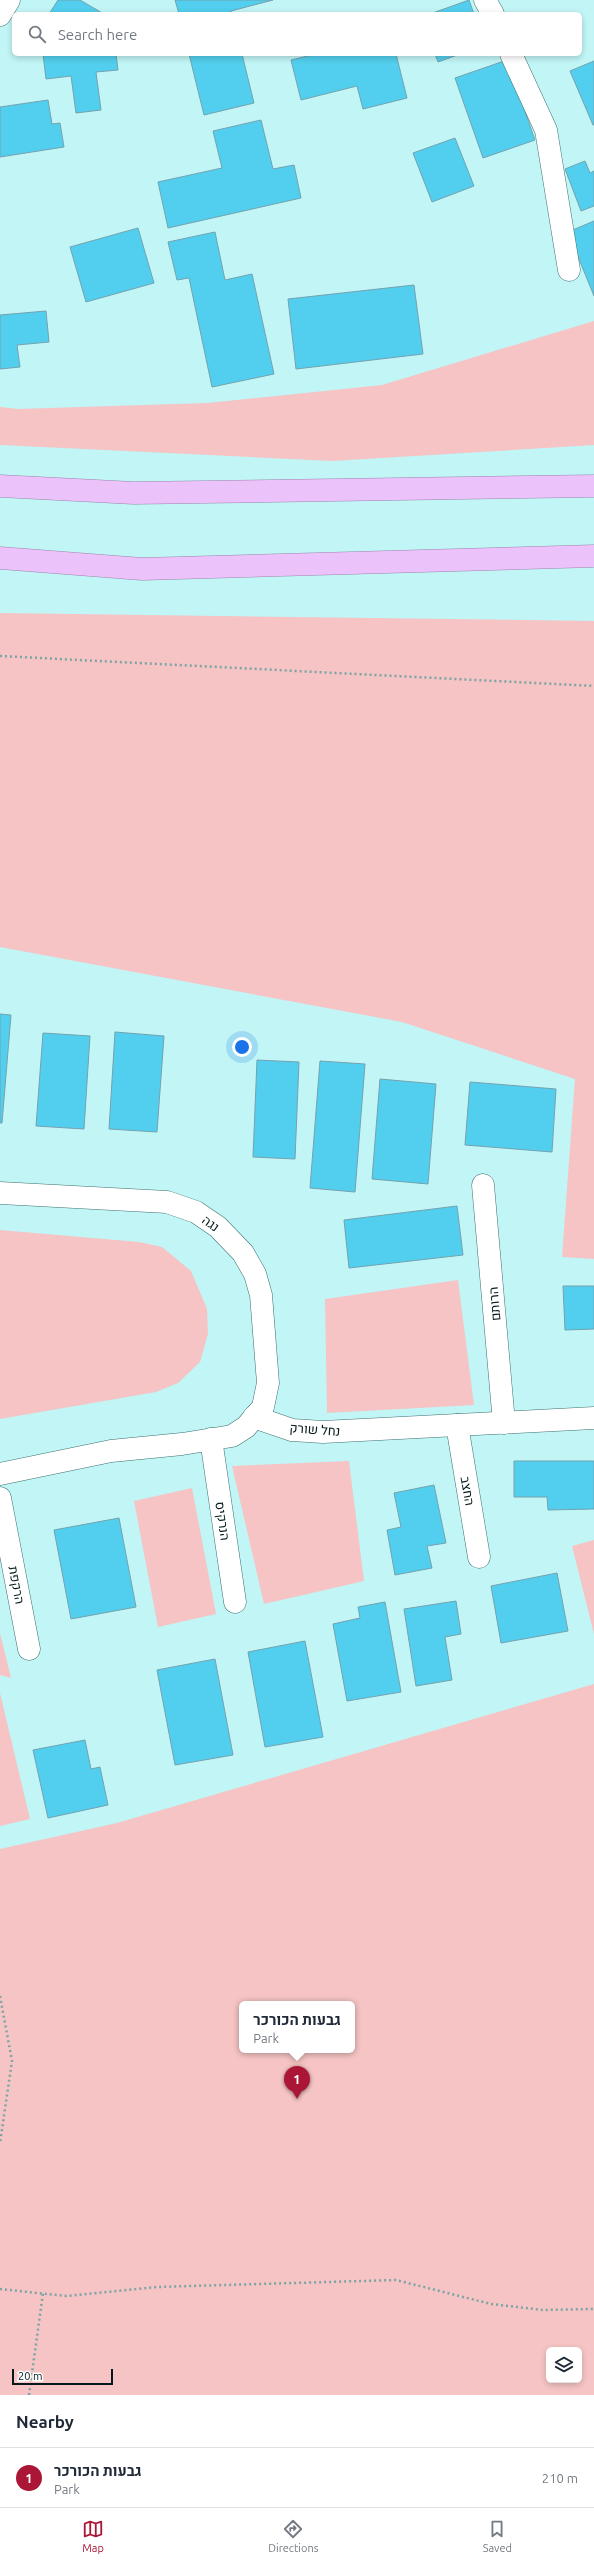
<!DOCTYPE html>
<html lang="en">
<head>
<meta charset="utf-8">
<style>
  :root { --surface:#fff; --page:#f2f2f3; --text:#1f2937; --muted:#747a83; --line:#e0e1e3; --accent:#ab1536 }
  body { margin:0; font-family:Ubuntu,Heebo,sans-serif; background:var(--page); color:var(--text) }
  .controls { position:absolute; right:12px; bottom:12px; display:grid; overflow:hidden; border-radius:6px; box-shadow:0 2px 6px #0003 }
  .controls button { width:36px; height:36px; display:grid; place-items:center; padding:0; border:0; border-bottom:1px solid var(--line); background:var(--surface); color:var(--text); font:20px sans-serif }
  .scale { position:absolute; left:12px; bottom:10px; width:101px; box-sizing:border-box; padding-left:4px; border:2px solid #05191a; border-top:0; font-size:11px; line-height:14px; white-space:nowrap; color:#05191a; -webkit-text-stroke:3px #fff; paint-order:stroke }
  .you { position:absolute; left:242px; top:1047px; width:14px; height:14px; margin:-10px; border:3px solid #fff; border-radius:50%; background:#1a73e8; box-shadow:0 0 0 6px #1a73e833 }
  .badge { display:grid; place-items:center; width:26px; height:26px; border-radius:50%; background:var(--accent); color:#fff; font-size:13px; font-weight:700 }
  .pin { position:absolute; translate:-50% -33px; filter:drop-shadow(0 1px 2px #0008) }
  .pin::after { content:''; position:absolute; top:21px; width:14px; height:12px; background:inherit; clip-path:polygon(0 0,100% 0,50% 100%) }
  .popup { position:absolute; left:239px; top:2001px; width:116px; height:52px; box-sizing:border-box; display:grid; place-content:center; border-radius:6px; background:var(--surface); filter:drop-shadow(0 1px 3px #0005); font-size:13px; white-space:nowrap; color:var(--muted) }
  .popup b { font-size:15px; color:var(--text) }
  .popup::after { content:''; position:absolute; left:50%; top:100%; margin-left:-8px; border:8px solid transparent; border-top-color:var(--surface) }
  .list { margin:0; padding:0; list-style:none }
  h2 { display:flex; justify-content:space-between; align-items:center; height:52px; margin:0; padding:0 16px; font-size:17px }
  h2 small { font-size:13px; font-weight:400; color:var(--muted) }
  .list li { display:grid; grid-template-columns:26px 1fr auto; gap:12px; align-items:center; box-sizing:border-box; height:60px; padding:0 16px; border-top:1px solid var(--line) }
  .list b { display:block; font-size:15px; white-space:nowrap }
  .list p { margin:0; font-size:13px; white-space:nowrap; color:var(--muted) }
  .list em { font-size:13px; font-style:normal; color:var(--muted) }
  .icon { flex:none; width:22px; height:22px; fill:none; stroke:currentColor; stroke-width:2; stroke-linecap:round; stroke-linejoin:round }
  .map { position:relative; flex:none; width:594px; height:2395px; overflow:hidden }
  .search { position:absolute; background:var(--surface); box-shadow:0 2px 6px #0003; left:12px; right:12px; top:12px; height:44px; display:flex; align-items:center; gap:10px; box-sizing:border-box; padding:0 14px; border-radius:6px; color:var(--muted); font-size:15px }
  .sheet { height:112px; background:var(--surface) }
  nav { display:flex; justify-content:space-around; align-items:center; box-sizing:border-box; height:56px; border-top:1px solid var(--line); background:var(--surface); font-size:11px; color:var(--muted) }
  nav a { display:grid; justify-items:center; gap:2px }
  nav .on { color:var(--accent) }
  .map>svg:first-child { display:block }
  .green { fill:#f6c4c4; fill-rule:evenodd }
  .building { fill:#52cfee; stroke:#74a2af }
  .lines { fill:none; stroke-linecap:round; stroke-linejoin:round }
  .minor-casing { stroke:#3f7071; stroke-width:23 }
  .highway-casing { stroke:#9b87ac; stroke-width:23 }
  .path { stroke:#7ba4a5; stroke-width:2.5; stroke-dasharray:2 3; stroke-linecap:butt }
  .minor { stroke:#fff; stroke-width:22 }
  .highway { stroke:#ecc2fa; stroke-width:22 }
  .labels { text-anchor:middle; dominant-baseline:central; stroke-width:4; stroke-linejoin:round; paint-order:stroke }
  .street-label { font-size:13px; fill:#05191a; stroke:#fff }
</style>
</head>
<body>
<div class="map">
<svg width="594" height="2395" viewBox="0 0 594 2395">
  <rect width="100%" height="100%" fill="#c1f5f6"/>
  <g class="green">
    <polygon points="594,321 594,445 332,461 0,445 0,407 18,409 207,403 382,385"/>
    <polygon points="0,613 594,621 594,1259 562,1257 575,1079 402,1022 0,947"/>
    <polygon points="0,1230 139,1242 162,1247 191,1271 207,1309 208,1334 200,1362 178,1383 156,1392 0,1419"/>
    <polygon points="458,1280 474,1405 327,1413 325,1299"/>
    <polygon points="349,1461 364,1581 264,1604 232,1466"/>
    <polygon points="192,1488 216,1614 158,1627 134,1501"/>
    <polygon points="594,1540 594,1634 572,1546"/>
    <polygon points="0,1633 11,1678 0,1675"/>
    <path d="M594,1684V2395H0V1849L117,1823ZM242,2004H352V2050H242ZM549,2350H579V2380H549Z"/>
    <polygon points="0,1693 30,1819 0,1826"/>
  </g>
  <g class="building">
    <polygon points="58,0 80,0 104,14 49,14"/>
    <polygon points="175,0 273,0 231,11 232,14 179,14"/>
    <polygon points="469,0 474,14 430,14"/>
    <polygon points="43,54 116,54 118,70 96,72 101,110 76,113 71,76 46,79"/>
    <polygon points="189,54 242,54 254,103 204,115"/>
    <polygon points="316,54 396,54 407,98 363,109 357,86 301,100 291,60"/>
    <polygon points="435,54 460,54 438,62"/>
    <polygon points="507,60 535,140 483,158 455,78"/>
    <polygon points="594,61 594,125 593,125 570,71"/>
    <polygon points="48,100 52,124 60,123 64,147 0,157 0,107"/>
    <polygon points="261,120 273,169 294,165 301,198 168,228 158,182 222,168 213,131"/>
    <polygon points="455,138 474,186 432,202 413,153"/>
    <polygon points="585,161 590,173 594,171 594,206 581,211 565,169"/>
    <polygon points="594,221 594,296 568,232"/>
    <polygon points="138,228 154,283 86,302 70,247"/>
    <polygon points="215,232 225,280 252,274 274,374 212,387 189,278 177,280 168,242"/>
    <polygon points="414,285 423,354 296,369 288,299"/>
    <polygon points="46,311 49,342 17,345 20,367 0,369 0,315"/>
    <polygon points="0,1014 11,1015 2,1123 0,1123"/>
    <polygon points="115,1032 164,1036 157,1132 109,1129"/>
    <polygon points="43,1033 90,1036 84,1129 36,1126"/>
    <polygon points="257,1060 299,1062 295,1159 253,1157"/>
    <polygon points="320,1061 365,1064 355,1192 310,1188"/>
    <polygon points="380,1079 436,1084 428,1184 372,1179"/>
    <polygon points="470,1082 556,1089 552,1152 465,1145"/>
    <polygon points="457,1206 463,1255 349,1268 344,1220"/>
    <polygon points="563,1286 594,1286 594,1329 565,1330"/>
    <polygon points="514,1461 594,1461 594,1509 548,1510 547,1497 514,1497"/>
    <polygon points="434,1485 446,1543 427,1546 432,1568 395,1575 387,1530 401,1527 394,1493"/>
    <polygon points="119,1518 136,1607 71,1619 54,1530"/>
    <polygon points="557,1573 568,1631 501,1643 491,1586"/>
    <polygon points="456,1601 461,1634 445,1637 452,1680 416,1686 404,1609"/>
    <polygon points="385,1602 401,1692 347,1701 333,1624 360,1618 358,1607"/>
    <polygon points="305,1641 323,1737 265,1747 248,1652"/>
    <polygon points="215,1659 233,1755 175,1765 157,1670"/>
    <polygon points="85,1740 91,1769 100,1767 108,1805 48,1818 33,1750"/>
  </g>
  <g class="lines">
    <g class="minor-casing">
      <g id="minor">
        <polyline points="485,0 493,14"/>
        <polyline points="0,15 9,0"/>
        <polyline points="511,54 546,130 569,270"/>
        <polyline points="483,1185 504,1423"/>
        <polyline points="0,1193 167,1202 196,1212 218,1227 243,1253 255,1274 261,1295 268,1383 263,1407 246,1427 232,1436 182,1444 111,1451 0,1474"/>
        <polyline points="254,1417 292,1430 323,1432 594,1418"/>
        <polyline points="457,1425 479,1557"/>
        <polyline points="211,1439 235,1602"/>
        <polyline points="0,1498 29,1649"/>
      </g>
    </g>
    <g class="highway-casing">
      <g id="highway">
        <polyline points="0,486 134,493 594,486"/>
        <polyline points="0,558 142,569 594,556"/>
      </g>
    </g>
    <g class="path">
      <polyline points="0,656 594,686"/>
      <polyline points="0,1996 12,2061 0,2143"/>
      <polyline points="0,2289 66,2296 157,2287 396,2280 491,2304 543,2310 594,2309"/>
      <polyline points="29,2395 43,2293"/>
    </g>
    <use href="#minor" class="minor"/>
    <use href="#highway" class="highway"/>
  </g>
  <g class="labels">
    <g class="street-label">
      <text transform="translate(211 1223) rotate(36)">נגה</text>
      <text transform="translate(494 1304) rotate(-95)">הרותם</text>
      <text transform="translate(315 1429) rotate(4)">נחל שורק</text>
      <text transform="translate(468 1491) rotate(80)">החצב</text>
      <text transform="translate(223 1521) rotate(82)">הנרקיס</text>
      <text transform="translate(17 1585) rotate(79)">הרקפת</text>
    </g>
  </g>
</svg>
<div class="controls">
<button><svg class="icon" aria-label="layers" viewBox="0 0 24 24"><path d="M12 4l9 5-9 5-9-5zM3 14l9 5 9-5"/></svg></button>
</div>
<div class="scale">20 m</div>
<div class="you"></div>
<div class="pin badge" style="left:297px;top:2099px">1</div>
<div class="popup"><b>גבעות הכורכר</b>Park</div>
<div class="search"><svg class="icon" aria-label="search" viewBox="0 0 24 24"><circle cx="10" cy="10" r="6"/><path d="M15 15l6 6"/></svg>Search here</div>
</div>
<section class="sheet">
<h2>Nearby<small></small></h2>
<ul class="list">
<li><span class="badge">1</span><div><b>גבעות הכורכר</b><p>Park</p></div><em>210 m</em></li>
</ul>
</section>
<nav>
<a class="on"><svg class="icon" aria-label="map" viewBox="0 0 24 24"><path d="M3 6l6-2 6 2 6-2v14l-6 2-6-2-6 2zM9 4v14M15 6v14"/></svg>Map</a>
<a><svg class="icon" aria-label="directions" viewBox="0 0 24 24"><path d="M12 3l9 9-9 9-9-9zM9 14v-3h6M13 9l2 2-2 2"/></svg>Directions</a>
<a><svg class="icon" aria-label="saved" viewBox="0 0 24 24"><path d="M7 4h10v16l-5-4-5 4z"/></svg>Saved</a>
</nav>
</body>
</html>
